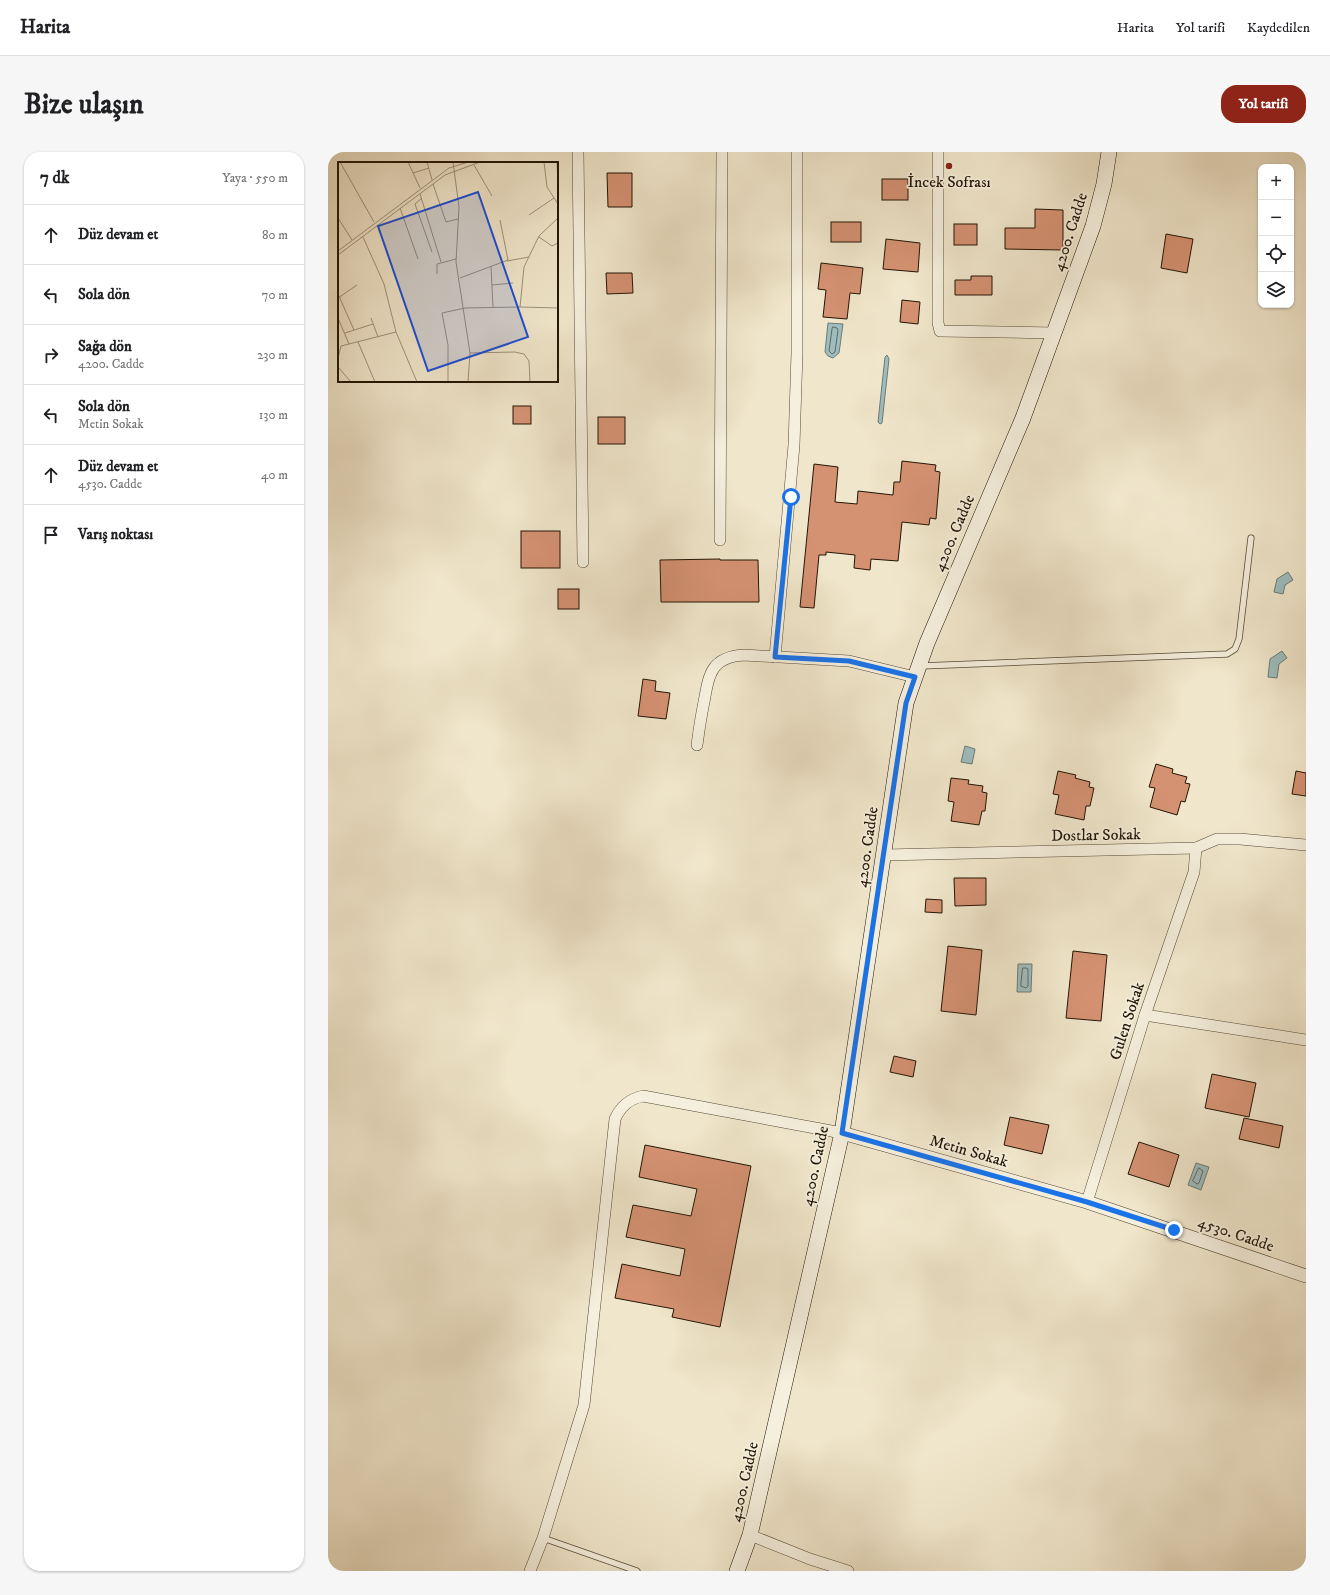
<!DOCTYPE html>
<html lang="tr">
<head>
<meta charset="utf-8">
<style>
  :root { --surface:#fff; --page:#f6f6f6; --text:#202124; --muted:#757577; --line:#e0e0e0; --accent:#8f2418 }
  body { margin:0; font-family:"IM FELL DW Pica",serif; background:var(--page); color:var(--text) }
  .controls { position:absolute; right:12px; top:12px; display:grid; overflow:hidden; border-radius:8px; box-shadow:0 1px 3px #0004 }
  .controls button { width:36px; height:36px; display:grid; place-items:center; padding:0; border:0; border-bottom:1px solid var(--line); background:var(--surface); color:var(--text); font:20px sans-serif }
  .stop { position:absolute; width:12px; height:12px; margin:-9px; border:3px solid #1a73e8; border-radius:50%; background:#fff }
  .stop.end { background:#1a73e8; border-color:#fff; box-shadow:0 1px 4px #0008 }
  .list { margin:0; padding:0; list-style:none }
  h2 { display:flex; justify-content:space-between; align-items:center; height:52px; margin:0; padding:0 16px; font-size:17px }
  h2 small { font-size:13px; font-weight:400; color:var(--muted) }
  .list li { display:grid; grid-template-columns:26px 1fr auto; gap:12px; align-items:center; box-sizing:border-box; height:60px; padding:0 16px; border-top:1px solid var(--line) }
  .list b { display:block; font-size:15px; white-space:nowrap }
  .list p { margin:0; font-size:13px; white-space:nowrap; color:var(--muted) }
  .list em { font-size:13px; font-style:normal; color:var(--muted) }
  .icon { flex:none; width:22px; height:22px; fill:none; stroke:currentColor; stroke-width:2; stroke-linecap:round; stroke-linejoin:round }
  .map { position:relative; flex:none; width:978px; height:1419px; overflow:hidden; border-radius:16px }
  header { display:flex; align-items:center; gap:24px; box-sizing:border-box; height:56px; padding:0 20px; background:var(--surface); border-bottom:1px solid var(--line) }
  header strong { font-size:19px }
  nav { display:flex; gap:22px; margin-inline-start:auto; font-size:14px }
  .intro { display:flex; align-items:center; justify-content:space-between; box-sizing:border-box; height:96px; padding:0 24px }
  h1 { margin:0; font-size:28px }
  .button { padding:10px 18px; border-radius:16px; background:var(--accent); color:#fff; font-size:14px; font-weight:700 }
  main { display:flex; gap:24px; padding:0 24px }
  aside { flex:1; background:var(--surface); border-radius:16px; box-shadow:0 1px 3px #0004 }
  .map>svg:first-child { display:block }
  .water { fill:#9dbdbf; stroke:#6c7a75 }
  .lines { fill:none; stroke-linecap:round; stroke-linejoin:round }
  .shore { stroke:#606962; stroke-width:1 }
  .building { fill:#d59273; stroke:#221505 }
  .service-casing { stroke:#564936; stroke-width:7 }
  .minor-casing { stroke:#564936; stroke-width:12 }
  .tertiary-casing { stroke:#564936; stroke-width:14 }
  .secondary-casing { stroke:#221505; stroke-width:16 }
  .service { stroke:#f5efdd; stroke-width:5.5 }
  .minor { stroke:#f5efdd; stroke-width:11 }
  .tertiary { stroke:#f5efdd; stroke-width:13 }
  .secondary { stroke:#f5efdd; stroke-width:15 }
  .route { stroke:#1a73e8; stroke-width:5 }
  .poi-dot { fill:#8f2418; stroke:#f5efdd; stroke-width:1.5 }
  .labels { text-anchor:middle; dominant-baseline:central; stroke-width:3.5; stroke-linejoin:round; paint-order:stroke }
  .poi-label { font-size:16px; fill:#221505; stroke:#f5efdd }
  .street-label { font-size:16px; fill:#221505; stroke:#f5efdd }
  .inset-road { fill:none; stroke:#9e927c; stroke-width:1 }
  .view { fill:#1d4ed8; fill-opacity:0.15; stroke:#1d4ed8; stroke-width:2 }
  .inset-edge { fill:none; stroke:#221505; stroke-width:2 }
</style>
</head>
<body>
<header>
<strong>Harita</strong>
<nav><a>Harita</a><a>Yol tarifi</a><a>Kaydedilen</a></nav>
</header>
<div class="intro"><h1>Bize ulaşın</h1><a class="button">Yol tarifi</a></div>
<main>
<aside>
<h2>7 dk<small>Yaya · 550 m</small></h2>
<ul class="list">
<li><svg class="icon" aria-label="ahead" viewBox="0 0 24 24"><path d="M12 20V5M6 11l6-6 6 6"/></svg><div><b>Düz devam et</b></div><em>80 m</em></li>
<li><svg class="icon" aria-label="left" viewBox="0 0 24 24"><path d="M17 20v-9H6M10 6l-5 5 5 5"/></svg><div><b>Sola dön</b></div><em>70 m</em></li>
<li><svg class="icon" aria-label="right" viewBox="0 0 24 24"><path d="M7 20v-9h11M14 6l5 5-5 5"/></svg><div><b>Sağa dön</b><p>4200. Cadde</p></div><em>230 m</em></li>
<li><svg class="icon" aria-label="left" viewBox="0 0 24 24"><path d="M17 20v-9H6M10 6l-5 5 5 5"/></svg><div><b>Sola dön</b><p>Metin Sokak</p></div><em>130 m</em></li>
<li><svg class="icon" aria-label="ahead" viewBox="0 0 24 24"><path d="M12 20V5M6 11l6-6 6 6"/></svg><div><b>Düz devam et</b><p>4530. Cadde</p></div><em>40 m</em></li>
<li><svg class="icon" aria-label="arrive" viewBox="0 0 24 24"><path d="M6 21V4h12l-3 4 3 4H6"/></svg><div><b>Varış noktası</b></div></li>
</ul>
</aside>
<div class="map">
<svg width="978" height="1419" viewBox="0 0 978 1419">
  <rect width="100%" height="100%" fill="#f0e6cb"/>
  <filter id="stains"><feTurbulence type="fractalNoise" baseFrequency=".005" numOctaves="4"/><feColorMatrix values="0 0 0 0 .2 0 0 0 0 .09 0 0 0 0 .02 0 0 0 .5 -.17"/></filter>
  <radialGradient id="worn" r=".72"><stop offset=".6" stop-color="#630" stop-opacity="0"/><stop offset="1" stop-color="#630" stop-opacity=".3"/></radialGradient>
  <g class="water">
    <polygon points="500,171 515,172 511,201 505,206 500,204 497,200"/>
    <polygon points="559,203 561,207 554,271 552,272 550,270 557,205"/>
    <polygon points="960,420 965,428 957,433 955,442 946,440 949,427"/>
    <polygon points="954,499 959,506 951,512 949,526 940,525 942,507"/>
    <polygon points="637,594 647,597 644,612 633,610"/>
    <polygon points="690,812 704,812 703,840 689,840"/>
    <polygon points="868,1011 881,1015 873,1038 860,1033"/>
  </g>
  <g class="lines">
    <g class="shore">
      <polygon points="505,175 509,176 510,178 507,200 504,202 501,199 504,177"/>
      <polygon points="695,816 698,816 700,817 700,834 698,836 693,834"/>
      <polygon points="871,1016 875,1019 871,1031 869,1032 865,1029"/>
    </g>
  </g>
  <g class="building">
    <polygon points="279,21 304,21 304,55 280,55"/>
    <rect x="554" y="27" width="26" height="21"/>
    <polygon points="707,57 735,58 735,98 677,97 677,76 707,76"/>
    <rect x="503" y="70" width="30" height="20"/>
    <rect x="626" y="72" width="23" height="21"/>
    <polygon points="838,82 865,87 859,121 833,116"/>
    <polygon points="558,87 592,91 590,120 555,117"/>
    <polygon points="493,111 535,116 532,142 522,141 519,167 495,165 498,138 490,137"/>
    <polygon points="278,121 304,121 305,141 279,142"/>
    <polygon points="643,124 664,124 664,143 627,143 627,128 643,128"/>
    <polygon points="574,148 592,150 590,172 572,170"/>
    <rect x="185" y="254" width="18" height="18"/>
    <rect x="270" y="265" width="27" height="27"/>
    <polygon points="574,309 608,313 607,319 612,320 608,367 602,366 601,373 574,370 570,409 543,407 542,418 526,416 527,403 498,400 498,403 491,403 486,456 472,455 486,312 510,315 507,350 529,352 530,339 565,343 566,330 572,330"/>
    <rect x="193" y="379" width="39" height="37"/>
    <polygon points="392,407 392,408 430,408 431,450 333,450 332,408"/>
    <rect x="230" y="437" width="21" height="20"/>
    <polygon points="315,527 328,529 327,539 342,541 338,567 310,564"/>
    <polygon points="828,612 845,617 844,621 859,625 857,631 862,632 857,650 853,649 849,663 822,655 827,636 821,635"/>
    <polygon points="730,619 748,623 747,626 762,630 761,635 766,636 762,654 758,654 756,668 727,662 731,643 725,642"/>
    <polygon points="968,619 978,621 978,644 964,642"/>
    <polygon points="623,626 641,628 640,632 655,634 654,640 659,641 657,659 654,659 651,673 623,669 626,650 620,649"/>
    <polygon points="626,726 658,726 658,753 627,754"/>
    <polygon points="598,747 614,748 614,761 597,760"/>
    <polygon points="620,794 654,798 648,863 613,859"/>
    <polygon points="745,799 779,803 773,869 738,866"/>
    <polygon points="566,904 588,909 585,925 562,920"/>
    <polygon points="884,922 928,931 921,965 877,956"/>
    <polygon points="682,965 721,973 714,1002 676,993"/>
    <polygon points="916,966 955,974 951,996 911,987"/>
    <polygon points="811,990 851,1003 841,1035 800,1022"/>
    <polygon points="317,993 423,1014 392,1175 344,1165 346,1157 287,1146 294,1112 352,1124 357,1097 298,1085 305,1053 363,1064 369,1037 311,1025"/>
  </g>
  <g class="lines">
    <g class="service-casing">
      <g id="service">
        <polyline points="593,514 899,502 907,497 911,487 923,386"/>
        <polyline points="215,1386 309,1419"/>
      </g>
    </g>
    <g class="minor-casing">
      <g id="minor">
        <polyline points="250,0 255,410"/>
        <polyline points="610,0 610,171 612,179 726,181"/>
        <polyline points="392,388 394,0"/>
        <polyline points="447,505 466,293 469,201 469,0"/>
        <path d="M369,593C371,578 373,564 376,550C381,522 383,505 416,503L521,509L587,525"/>
        <polyline points="556,703 868,696 889,687 912,687 978,693"/>
        <polyline points="817,863 978,888"/>
        <polyline points="759,1050 817,863 866,720 868,696"/>
        <polyline points="422,1383 482,1407 520,1419"/>
        <path d="M202,1419L215,1386L256,1253L287,967C293,954 301,947 315,944L514,981"/>
      </g>
    </g>
    <g class="tertiary-casing">
      <polyline id="tertiary" points="514,981 759,1050 978,1124"/>
    </g>
    <g class="secondary-casing">
      <polyline id="secondary" points="409,1419 422,1383 514,981 578,551 599,491 695,266 765,74 776,32 781,0"/>
    </g>
    <use href="#service" class="service"/>
    <use href="#minor" class="minor"/>
    <use href="#tertiary" class="tertiary"/>
    <use href="#secondary" class="secondary"/>
  </g>
  <g class="lines">
    <polyline class="route" points="463,345 447,505 521,509 587,525 578,551 514,981 759,1050 846,1078"/>
  </g>
  <circle class="poi-dot" cx="621" cy="14" r="4"/>
  <g class="labels">
    <g class="poi-label">
      <text x="621" y="30">İncek Sofrası</text>
    </g>
    <g class="street-label">
      <text transform="translate(742 80) rotate(-72)">4200. Cadde</text>
      <text transform="translate(626 381) rotate(-67)">4200. Cadde</text>
      <text transform="translate(768 683) rotate(-1)">Dostlar Sokak</text>
      <text transform="translate(539 695) rotate(-82)">4200. Cadde</text>
      <text transform="translate(799 869) rotate(-72)">Gulen Sokak</text>
      <text transform="translate(641 999) rotate(16)">Metin Sokak</text>
      <text transform="translate(487 1014) rotate(-78)">4200. Cadde</text>
      <text transform="translate(908 1082) rotate(19)">4530. Cadde</text>
      <text transform="translate(416 1330) rotate(-77)">4200. Cadde</text>
    </g>
  </g>
  <g transform="translate(10 10)">
    <rect width="220" height="220" fill="#f0e6cb"/>
    <path class="inset-road" d="M2,0L36,60M70,0L82,26M89,0L94,18M115,0L121,45L118,100L132,191L130,220M206,0L209,25L220,42M219,0L220,20M136,3L154,34M75,11L91,6M95,22L108,60L120,57M82,32L103,100M84,36L77,42L94,90M62,46L80,97M191,53L216,36M0,56L14,78M25,75L46,122L58,170L79,220M201,75L214,84L220,81M0,89L111,6L130,0M0,93L107,13L142,0M169,99L191,95M153,105L155,145M99,112V102L118,97M122,116L170,98L162,58M154,123L175,121M0,132L16,168M0,136L19,123M182,145L220,146M0,156L11,182M33,156L40,175M7,171L35,162M20,180L37,220M132,191L177,190L186,192L191,199L192,220M0,196L3,184L58,170M0,205L13,220M110,220V183L104,151L127,146L182,145L186,105L201,74L220,56"/>
    <path class="view" d="M140,30L190,175L90,209L40,64Z"/>
    <rect width="220" height="220" class="inset-edge"/>
  </g>
  <rect width="100%" height="100%" filter="url(#stains)"/>
  <rect width="100%" height="100%" fill="url(#worn)"/>
</svg>
<div class="controls">
<button>+</button>
<button>−</button>
<button><svg class="icon" aria-label="locate" viewBox="0 0 24 24"><circle cx="12" cy="12" r="6"/><path d="M12 2v4M12 18v4M2 12h4M18 12h4"/></svg></button>
<button><svg class="icon" aria-label="layers" viewBox="0 0 24 24"><path d="M12 4l9 5-9 5-9-5zM3 14l9 5 9-5"/></svg></button>
</div>
<div class="stop" style="left:463px;top:345px"></div>
<div class="stop end" style="left:846px;top:1078px"></div>
</div>
</main>
</body>
</html>
